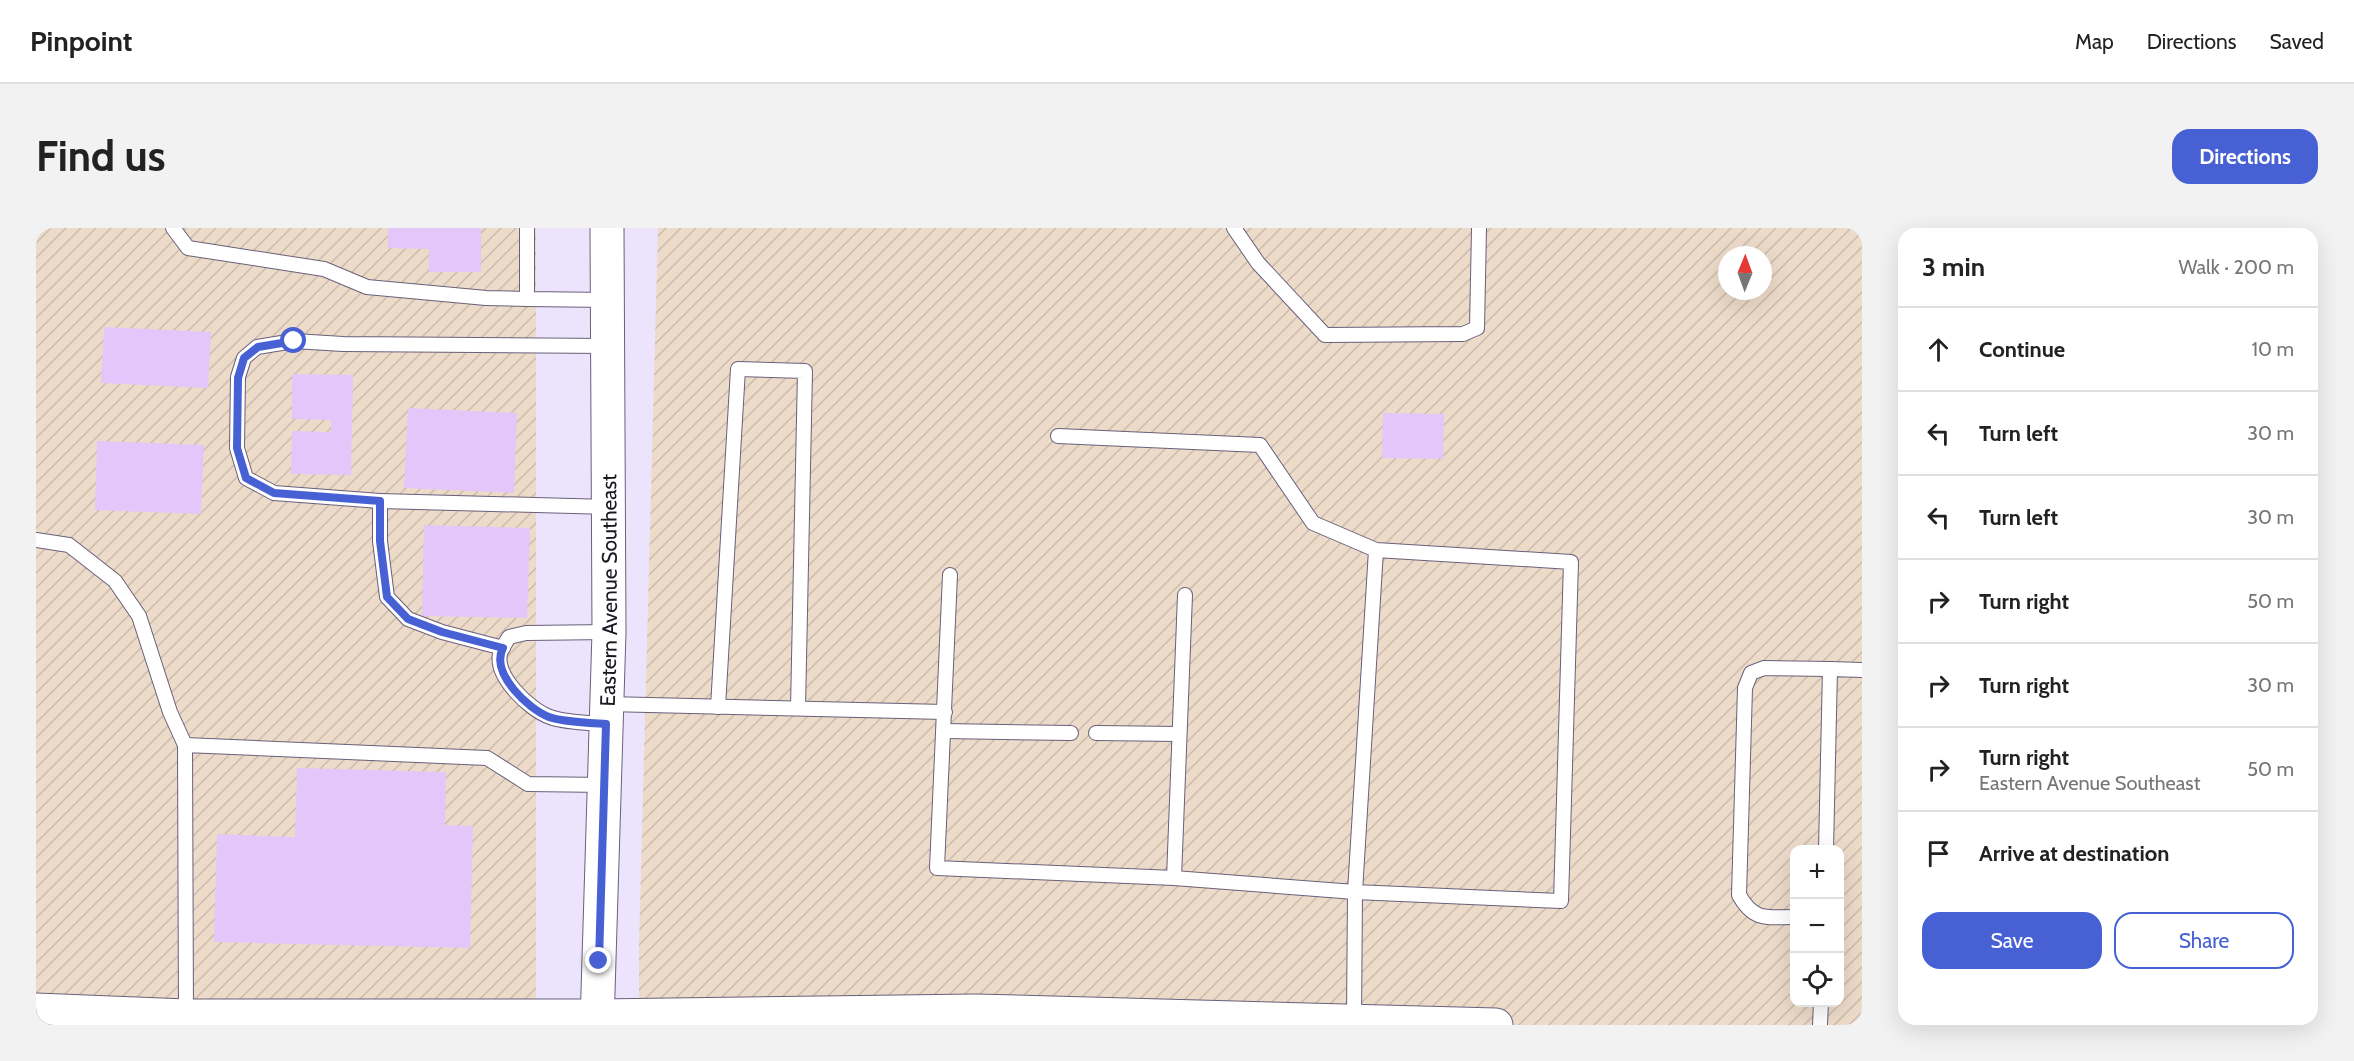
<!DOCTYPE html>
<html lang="en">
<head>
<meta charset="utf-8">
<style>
  :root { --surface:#fff; --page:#f2f2f2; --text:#222; --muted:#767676; --line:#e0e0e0; --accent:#4761d5 }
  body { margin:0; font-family:Cabin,sans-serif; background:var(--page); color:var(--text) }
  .controls { position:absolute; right:18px; bottom:18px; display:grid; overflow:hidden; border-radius:12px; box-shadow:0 6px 24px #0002 }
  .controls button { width:54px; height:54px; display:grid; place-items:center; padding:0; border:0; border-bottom:2px solid var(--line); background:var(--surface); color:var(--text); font:30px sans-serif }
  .compass { position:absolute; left:1682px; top:18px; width:54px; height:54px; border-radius:50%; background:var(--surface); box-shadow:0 6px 24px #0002; rotate:1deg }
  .stop { position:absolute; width:18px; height:18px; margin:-14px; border:4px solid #4761d5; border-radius:50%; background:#fff }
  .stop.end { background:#4761d5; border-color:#fff; box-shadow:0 2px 6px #0008 }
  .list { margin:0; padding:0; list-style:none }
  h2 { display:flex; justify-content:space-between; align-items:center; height:78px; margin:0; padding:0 24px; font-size:26px }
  h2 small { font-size:20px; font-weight:400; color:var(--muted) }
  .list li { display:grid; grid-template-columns:39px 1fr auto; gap:18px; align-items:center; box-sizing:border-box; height:84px; padding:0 24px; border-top:2px solid var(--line) }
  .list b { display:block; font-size:22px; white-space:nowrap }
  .list p { margin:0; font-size:20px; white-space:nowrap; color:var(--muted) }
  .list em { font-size:20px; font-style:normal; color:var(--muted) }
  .actions { display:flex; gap:12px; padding:18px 24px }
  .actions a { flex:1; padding:14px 0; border:2px solid var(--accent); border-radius:18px; text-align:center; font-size:21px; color:var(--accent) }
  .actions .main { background:var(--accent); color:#fff }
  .icon { flex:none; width:33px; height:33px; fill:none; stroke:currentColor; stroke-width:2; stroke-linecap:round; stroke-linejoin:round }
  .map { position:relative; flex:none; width:1826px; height:797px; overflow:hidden; border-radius:18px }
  header { display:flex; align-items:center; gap:36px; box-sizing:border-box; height:84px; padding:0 30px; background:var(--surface); border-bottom:2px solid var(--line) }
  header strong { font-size:28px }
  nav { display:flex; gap:33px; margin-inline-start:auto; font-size:21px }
  .intro { display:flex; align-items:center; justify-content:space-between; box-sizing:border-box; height:144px; padding:0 36px }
  h1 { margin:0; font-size:42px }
  .button { padding:15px 27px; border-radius:18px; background:var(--accent); color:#fff; font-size:21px; font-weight:700 }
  main { display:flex; gap:36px; padding:0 36px }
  aside { flex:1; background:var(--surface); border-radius:18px; box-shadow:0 6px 24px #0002 }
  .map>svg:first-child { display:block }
  .industrial { fill:url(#industrial-furrows); fill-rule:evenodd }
  .building { fill:#e5c6fa }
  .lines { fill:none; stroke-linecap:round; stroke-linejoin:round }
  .service-casing { stroke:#69607a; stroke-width:16 }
  .tertiary-casing { stroke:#69607a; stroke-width:35 }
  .secondary-casing { stroke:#69607a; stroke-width:35 }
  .service { stroke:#fff; stroke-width:14 }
  .tertiary { stroke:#fff; stroke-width:33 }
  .secondary { stroke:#fff; stroke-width:33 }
  .route { stroke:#4761d5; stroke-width:8 }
  .labels { text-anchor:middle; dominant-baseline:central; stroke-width:6; stroke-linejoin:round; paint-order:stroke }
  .street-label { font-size:21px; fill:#1b1722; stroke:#ece4fc }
</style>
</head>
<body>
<header>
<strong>Pinpoint</strong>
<nav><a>Map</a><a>Directions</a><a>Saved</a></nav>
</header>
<div class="intro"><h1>Find us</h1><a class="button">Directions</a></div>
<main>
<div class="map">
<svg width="1826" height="797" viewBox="0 0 1826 797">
  <defs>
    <pattern id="industrial-furrows" width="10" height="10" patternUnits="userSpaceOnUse" patternTransform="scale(1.5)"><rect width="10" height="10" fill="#eddbca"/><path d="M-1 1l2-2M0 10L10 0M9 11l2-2" fill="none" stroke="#cbbbad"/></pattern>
  </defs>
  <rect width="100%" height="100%" fill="#ece4fc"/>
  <g class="industrial">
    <rect x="0" y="0" width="500" height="797"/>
    <path d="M622,0H1826V797H603V717ZM1691,27H1727V63H1691ZM1758,622H1804V774H1758Z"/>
  </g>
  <g class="building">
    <polygon points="352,0 445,0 445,44 393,44 393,21 352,20"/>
    <polygon points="68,99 175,104 172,160 65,155"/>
    <polygon points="256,146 317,147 315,247 255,246 256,203 295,204 295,192 256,191"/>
    <polygon points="372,180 481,185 478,265 368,260"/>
    <polygon points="1347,185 1408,186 1407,231 1346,230"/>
    <polygon points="61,213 168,217 165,286 59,282"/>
    <polygon points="388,297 494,300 491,390 386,388"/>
    <polygon points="261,540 410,544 409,597 437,598 434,720 178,714 181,606 259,609"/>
  </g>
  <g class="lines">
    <g class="service-casing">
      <g id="service">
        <polyline points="137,0 152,20 288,41 331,59 450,70 491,71"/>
        <polyline points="491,0 491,71 572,72"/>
        <polyline points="1198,0 1222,35 1289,107 1427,106 1441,100 1443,0"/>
        <polyline points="1022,208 1224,217 1277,295 1340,322 1319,664 1525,673 1535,334 1340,322"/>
        <polyline points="344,273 238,265 210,250 201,220 202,149 208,130 221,119 258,113 307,116 571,118"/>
        <polyline points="0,312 33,317 79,353 103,388 134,484 149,517"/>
        <polyline points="914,347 901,640 1138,650 1319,664 1318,793"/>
        <polyline points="467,420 406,404 372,391 351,369 344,313 344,273 573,279"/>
        <polyline points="571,476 909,484"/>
        <polyline points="682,479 702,141 769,143 762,480"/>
        <path d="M570,497C554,494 529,495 514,489C494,482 459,449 464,426C465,421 470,414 473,409L490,405L573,404"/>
        <polyline points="908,503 1035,505"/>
        <polyline points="1060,505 1143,506"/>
        <polyline points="1790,622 1794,441 1826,442"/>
        <polyline points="1138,650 1149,367"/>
        <path d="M1758,689C1731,689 1718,694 1703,667L1709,460L1715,445L1728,440L1794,441"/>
        <polyline points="150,788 149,517 451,530 492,556 569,557"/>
        <polyline points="1784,797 1785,774"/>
      </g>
    </g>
    <g class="tertiary-casing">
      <polyline id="tertiary" points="0,782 150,788 561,788 940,783 1460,797"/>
    </g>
    <g class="secondary-casing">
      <g id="secondary">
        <path id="s1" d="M561,797L573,404L571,0"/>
      </g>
    </g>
    <use href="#service" class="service"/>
    <use href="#tertiary" class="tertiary"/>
    <use href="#secondary" class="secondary"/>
  </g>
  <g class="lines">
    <path class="route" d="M258,113L222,119L208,130L202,150L201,220L210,250L238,265L344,273V313L351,369L372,391L406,404L467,420C454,445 492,481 513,489C526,494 555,495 570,496L563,733"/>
  </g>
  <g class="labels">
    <g class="street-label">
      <text stroke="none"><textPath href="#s1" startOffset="435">Eastern Avenue Southeast</textPath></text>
    </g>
  </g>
</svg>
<div class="controls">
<button>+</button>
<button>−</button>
<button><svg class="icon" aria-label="locate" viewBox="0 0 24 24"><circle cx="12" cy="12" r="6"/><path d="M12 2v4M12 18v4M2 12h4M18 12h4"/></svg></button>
</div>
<svg class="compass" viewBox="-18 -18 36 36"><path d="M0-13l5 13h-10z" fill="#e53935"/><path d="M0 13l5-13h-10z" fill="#767676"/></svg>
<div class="stop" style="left:258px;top:113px"></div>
<div class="stop end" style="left:563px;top:733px"></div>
</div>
<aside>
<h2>3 min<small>Walk · 200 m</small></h2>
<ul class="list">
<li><svg class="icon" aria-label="ahead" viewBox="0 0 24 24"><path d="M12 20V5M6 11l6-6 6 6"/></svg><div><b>Continue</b></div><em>10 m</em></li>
<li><svg class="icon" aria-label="left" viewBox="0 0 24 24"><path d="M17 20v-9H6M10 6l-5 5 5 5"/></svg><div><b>Turn left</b></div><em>30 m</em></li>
<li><svg class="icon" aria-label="left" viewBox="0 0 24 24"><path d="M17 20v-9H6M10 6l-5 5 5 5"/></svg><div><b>Turn left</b></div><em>30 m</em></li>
<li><svg class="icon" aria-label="right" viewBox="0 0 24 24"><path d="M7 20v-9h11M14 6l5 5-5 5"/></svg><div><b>Turn right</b></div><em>50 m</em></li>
<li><svg class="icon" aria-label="right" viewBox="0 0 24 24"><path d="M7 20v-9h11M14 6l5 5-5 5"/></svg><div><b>Turn right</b></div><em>30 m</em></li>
<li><svg class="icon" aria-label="right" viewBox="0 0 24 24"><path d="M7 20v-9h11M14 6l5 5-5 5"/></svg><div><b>Turn right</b><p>Eastern Avenue Southeast</p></div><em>50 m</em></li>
<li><svg class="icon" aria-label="arrive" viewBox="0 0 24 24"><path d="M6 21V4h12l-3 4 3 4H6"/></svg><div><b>Arrive at destination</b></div></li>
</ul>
<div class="actions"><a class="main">Save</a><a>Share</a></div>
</aside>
</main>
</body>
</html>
